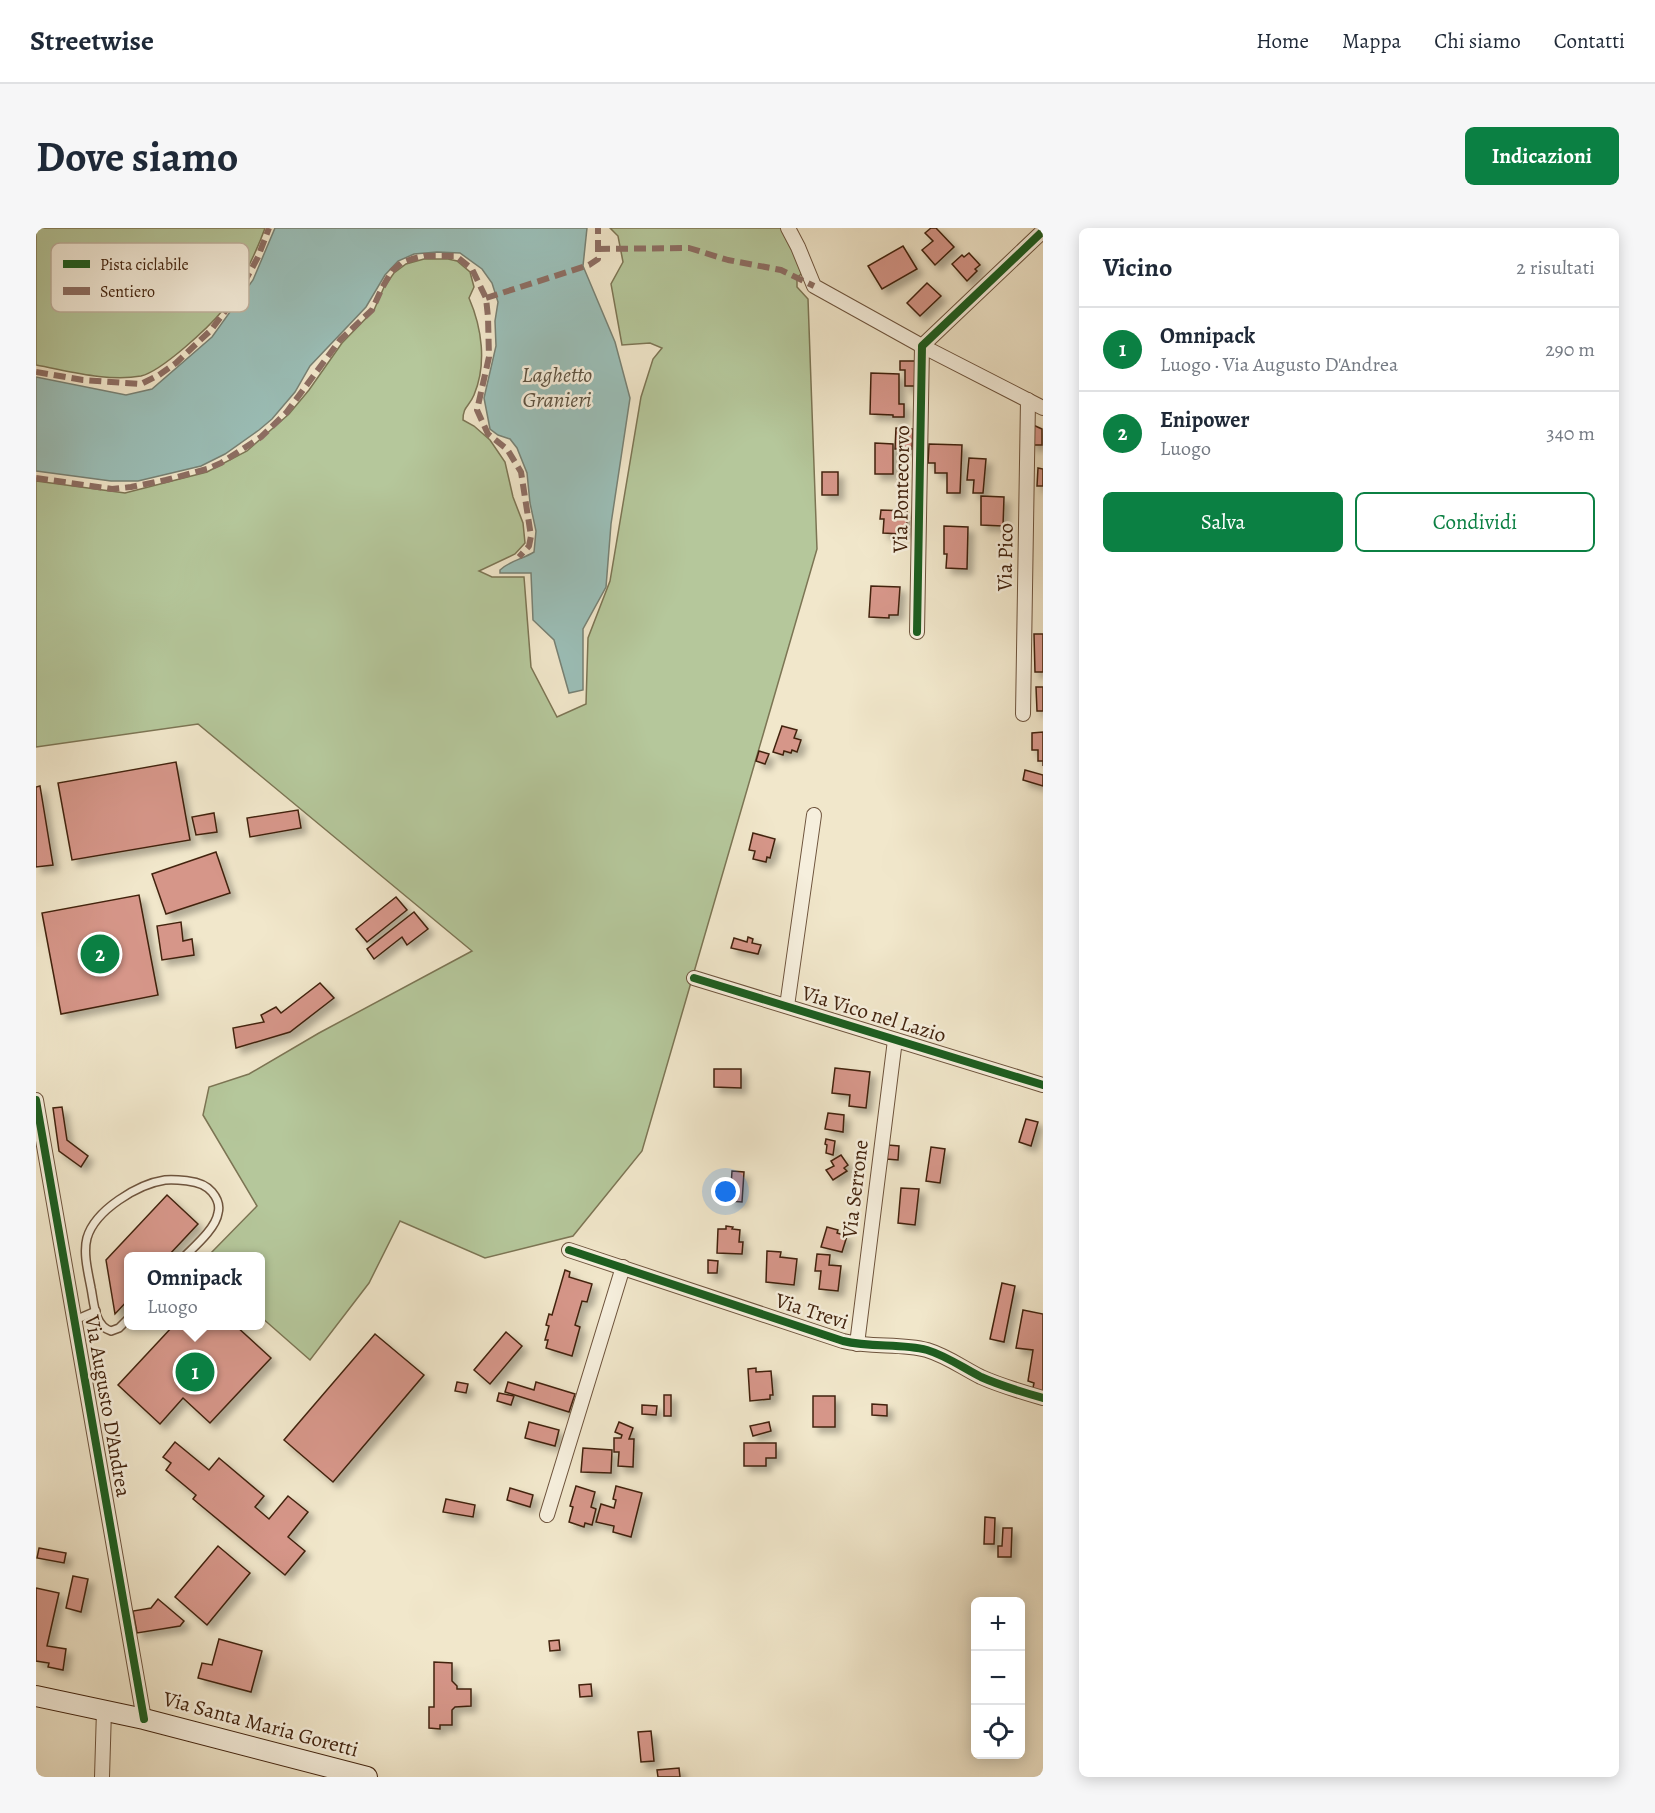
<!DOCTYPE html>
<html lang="it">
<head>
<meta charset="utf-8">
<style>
  :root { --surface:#fff; --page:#f6f6f7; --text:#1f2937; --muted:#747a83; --line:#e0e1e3; --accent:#0b8043 }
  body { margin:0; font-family:Alegreya,serif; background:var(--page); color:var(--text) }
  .controls { position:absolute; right:18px; bottom:18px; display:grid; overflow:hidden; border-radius:9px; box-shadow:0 3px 15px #0003 }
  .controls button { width:54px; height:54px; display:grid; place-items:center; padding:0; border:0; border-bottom:2px solid var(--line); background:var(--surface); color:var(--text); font:30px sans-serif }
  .you { position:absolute; left:690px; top:964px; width:21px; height:21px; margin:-15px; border:4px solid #fff; border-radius:50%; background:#1a73e8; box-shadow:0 0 0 9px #1a73e833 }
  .badge { display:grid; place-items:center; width:39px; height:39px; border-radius:50%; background:var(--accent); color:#fff; font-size:20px; font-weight:700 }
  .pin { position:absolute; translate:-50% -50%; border:3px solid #fff; box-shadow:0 2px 6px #0006 }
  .popup { position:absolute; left:88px; top:1024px; width:141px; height:78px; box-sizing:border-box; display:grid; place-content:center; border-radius:9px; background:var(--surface); filter:drop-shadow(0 2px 4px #0005); font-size:20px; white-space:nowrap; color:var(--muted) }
  .popup b { font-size:22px; color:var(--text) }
  .popup::after { content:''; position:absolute; left:50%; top:100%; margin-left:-12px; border:12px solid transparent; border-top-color:var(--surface) }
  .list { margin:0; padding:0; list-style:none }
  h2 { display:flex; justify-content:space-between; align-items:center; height:78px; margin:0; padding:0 24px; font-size:26px }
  h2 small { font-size:20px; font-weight:400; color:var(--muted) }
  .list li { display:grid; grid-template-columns:39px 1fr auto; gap:18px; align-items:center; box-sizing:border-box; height:84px; padding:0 24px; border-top:2px solid var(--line) }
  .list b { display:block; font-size:22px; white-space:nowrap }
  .list p { margin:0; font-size:20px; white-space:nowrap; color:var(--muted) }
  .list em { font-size:20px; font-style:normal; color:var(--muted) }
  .actions { display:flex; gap:12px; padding:18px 24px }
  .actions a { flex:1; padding:14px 0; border:2px solid var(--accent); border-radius:9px; text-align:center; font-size:21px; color:var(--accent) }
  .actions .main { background:var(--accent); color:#fff }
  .icon { flex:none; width:33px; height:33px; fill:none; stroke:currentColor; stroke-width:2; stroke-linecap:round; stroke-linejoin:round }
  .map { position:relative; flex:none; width:1007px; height:1549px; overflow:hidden; border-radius:9px }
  header { display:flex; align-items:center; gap:36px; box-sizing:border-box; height:84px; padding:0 30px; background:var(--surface); border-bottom:2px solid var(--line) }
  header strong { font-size:28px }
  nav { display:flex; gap:33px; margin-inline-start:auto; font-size:21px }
  .intro { display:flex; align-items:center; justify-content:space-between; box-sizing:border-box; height:144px; padding:0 36px }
  h1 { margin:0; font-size:42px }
  .button { padding:15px 27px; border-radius:9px; background:var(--accent); color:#fff; font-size:21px; font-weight:700 }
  main { display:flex; gap:36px; padding:0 36px }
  aside { flex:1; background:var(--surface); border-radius:9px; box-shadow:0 3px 15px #0003 }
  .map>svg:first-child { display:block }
  .green { fill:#b5c79b; stroke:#7c7554; stroke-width:1.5 }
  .water { fill:#9bbfb8; stroke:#778174; stroke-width:1.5 }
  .building { fill:#d69689; stroke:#42230e; stroke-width:1.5; filter:url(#shadow) }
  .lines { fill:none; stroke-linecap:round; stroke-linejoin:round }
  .lane-casing { stroke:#6e543d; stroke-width:10 }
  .street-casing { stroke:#6e543d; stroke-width:16 }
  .secondary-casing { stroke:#42230e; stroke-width:22 }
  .lane { stroke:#f6efdd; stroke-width:7 }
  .street { stroke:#f6efdd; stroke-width:14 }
  .secondary { stroke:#f6efdd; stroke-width:20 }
  .quiet { stroke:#8d6e63; stroke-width:6; stroke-dasharray:12 6; stroke-linecap:butt }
  .cycleway-casing { stroke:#f6efdd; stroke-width:11 }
  .cycleway { stroke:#1b5e20; stroke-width:8 }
  .labels { text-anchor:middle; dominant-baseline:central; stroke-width:5; stroke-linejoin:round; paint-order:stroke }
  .street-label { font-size:21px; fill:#42230e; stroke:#f6efdd }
  .water-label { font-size:22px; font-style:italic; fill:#5d5241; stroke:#f6efdd }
  .key { fill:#f6efdd; stroke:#c0b29f; stroke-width:1.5 }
  .key-label { font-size:16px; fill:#42230e }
</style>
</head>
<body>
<header>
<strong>Streetwise</strong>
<nav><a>Home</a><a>Mappa</a><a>Chi siamo</a><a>Contatti</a></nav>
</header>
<div class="intro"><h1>Dove siamo</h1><a class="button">Indicazioni</a></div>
<main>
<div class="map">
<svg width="1007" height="1549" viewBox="0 0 1007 1549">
  <defs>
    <filter id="shadow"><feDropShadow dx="5.5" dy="5.5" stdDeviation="3" flood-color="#0004"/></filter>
  </defs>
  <rect width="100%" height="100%" fill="#f1e7cb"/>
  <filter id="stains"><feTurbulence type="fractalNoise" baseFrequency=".00333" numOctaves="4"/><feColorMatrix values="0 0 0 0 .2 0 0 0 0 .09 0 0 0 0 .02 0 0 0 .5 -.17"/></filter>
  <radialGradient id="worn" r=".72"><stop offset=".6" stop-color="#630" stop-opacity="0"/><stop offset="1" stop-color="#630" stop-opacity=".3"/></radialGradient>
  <g class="green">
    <path d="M0,0H229C221,23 202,62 187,82C173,99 126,143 105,148C71,154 33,143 0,137Z"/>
    <path d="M574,0H749L767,44L761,50V59L772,71L781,321L606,923L537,1008L449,1030L364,993L333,1055L274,1132L225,1089V1028H172L221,978L167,887L173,859L213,846L283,805L436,723L162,496L0,519V253L89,265L171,244L211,223L253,186L273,162L306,115L338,82L348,59L358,45L370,36L388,31H412L421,33L434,44L438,59L433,70C446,100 451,136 438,167C433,179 427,178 427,192L438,198L454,212L469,234L477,269L487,295L489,315L479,326L443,343L456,349H488L495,439L521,489L550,476L552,410L574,353L605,169L617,131L626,120L614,115L586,117L575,56L587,34L582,8Z"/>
  </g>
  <path class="water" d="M239,0H551L547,38L579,114L594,170L575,296L570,359L547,401V462L533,465L518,412L497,392L495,345H464V342C473,333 487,331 498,324L500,303L494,275L491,245L481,220L474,211L462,207L454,201L448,170L460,118L459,93L462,74L456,55L446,41L424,25L401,24L378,26L362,33L349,47L330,79L274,138L259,164L236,191L223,202L189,226L165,238L102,253H75L0,243V149L90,167L116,161L176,109L217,52Z"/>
  <g class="building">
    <polygon points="895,0 900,0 918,19 899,37 886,22 897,13 889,5"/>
    <polygon points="867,18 881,41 846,61 832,38"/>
    <polygon points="933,25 944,37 939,41 941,43 931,53 916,36 926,27 928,29"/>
    <polygon points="891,55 905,68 884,88 871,75"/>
    <polygon points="864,133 880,133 880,158 869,158 869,142 864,142"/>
    <polygon points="835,145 863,146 863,176 868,176 868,189 857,189 857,187 834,186"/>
    <polygon points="995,196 1006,201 1006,217 995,217"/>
    <polygon points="860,200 877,201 876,221 859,221"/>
    <polygon points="839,215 857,216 857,246 839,246"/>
    <polygon points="893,216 926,217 924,265 911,265 911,245 899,245 899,235 892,235"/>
    <polygon points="933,230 950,231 947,265 937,265 938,252 931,252"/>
    <polygon points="1002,240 1007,241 1007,258 1001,258"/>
    <rect x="786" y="244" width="16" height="23"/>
    <polygon points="945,268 968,269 967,298 945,297"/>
    <polygon points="845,282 871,283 871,304 866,304 866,306 847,305 848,291 844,291"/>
    <polygon points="908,298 932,299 931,341 910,340 911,326 908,326"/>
    <polygon points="835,358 864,359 862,387 853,387 853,390 833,389"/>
    <polygon points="998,406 1007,406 1007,444 999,444"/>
    <polygon points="1000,459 1007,459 1007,483 1001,483"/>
    <polygon points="746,498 761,502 758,510 765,512 761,524 756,522 755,525 748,523 747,527 737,524"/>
    <polygon points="1007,504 1007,538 1007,533 1002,533 1002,522 996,522 996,505"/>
    <polygon points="723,523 733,526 729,536 720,533"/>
    <polygon points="140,534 154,612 36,632 22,555"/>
    <polygon points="989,542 1007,547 1007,558 987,552"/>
    <polygon points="4,558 17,637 0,639 0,559"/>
    <polygon points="262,582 265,600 214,609 211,590"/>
    <polygon points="178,585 181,604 160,607 156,589"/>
    <polygon points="717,605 739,611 734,630 731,629 730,634 717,631 719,623 713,622"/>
    <polygon points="180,624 194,665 130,686 116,646"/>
    <polygon points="103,667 122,767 25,786 6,685"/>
    <polygon points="360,669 371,682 331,714 320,701"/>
    <polygon points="378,684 392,701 371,717 366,709 338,731 331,721"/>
    <polygon points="145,694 147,713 156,711 158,727 126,732 121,698"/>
    <polygon points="712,709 717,711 716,715 725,717 722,726 695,720 698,710 711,714"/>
    <polygon points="284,755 298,770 254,804 200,820 197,800 228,794 225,787 240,779 245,785"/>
    <polygon points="799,840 834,844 830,880 813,878 814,867 796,865"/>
    <polygon points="678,841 705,841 705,860 678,859"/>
    <polygon points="26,879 31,912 52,928 45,939 23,923 17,880"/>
    <polygon points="792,885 808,887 807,904 789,901"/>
    <polygon points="990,891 1002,894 995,918 983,914"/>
    <polygon points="790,911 799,913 797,927 790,925 791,917 789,916"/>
    <polygon points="852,917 863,918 862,932 850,931"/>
    <polygon points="895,919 909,921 904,955 890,953"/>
    <polygon points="805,927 812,937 808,940 811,943 797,952 790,942 798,938 795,933"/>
    <polygon points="696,943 708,944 706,974 694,973"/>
    <polygon points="865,960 883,961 879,997 862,995"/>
    <polygon points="131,967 162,996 132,1028 93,1028 93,1071 79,1086 70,1032"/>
    <polygon points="690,998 697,999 696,1001 704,1002 703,1014 707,1014 706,1026 681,1025 682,1001 690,1001"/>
    <polygon points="791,999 802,1002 801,1005 811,1008 806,1024 785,1019"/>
    <polygon points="731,1023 745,1024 744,1029 761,1031 758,1057 730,1054"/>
    <polygon points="781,1026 794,1027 793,1037 805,1038 802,1063 783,1061 785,1043 779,1043"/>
    <polygon points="672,1032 682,1033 681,1045 672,1045"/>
    <polygon points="529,1042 534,1044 533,1049 556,1056 551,1074 546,1073 539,1097 544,1099 536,1128 510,1120 512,1112 509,1112 513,1098 510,1097 513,1086 516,1087"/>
    <polygon points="966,1055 979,1058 968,1114 954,1111"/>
    <polygon points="987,1082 1007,1086 1007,1167 996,1165 998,1155 992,1153 997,1122 980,1120"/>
    <polygon points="137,1098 200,1098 235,1130 174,1195 147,1170 124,1196 82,1157"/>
    <polygon points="470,1104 486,1118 454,1156 438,1142"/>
    <polygon points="339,1106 388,1147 297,1254 248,1212"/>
    <polygon points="720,1140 720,1144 735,1143 737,1167 734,1167 734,1171 714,1173 712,1141"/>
    <polygon points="421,1154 432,1156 430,1165 419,1163"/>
    <polygon points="472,1154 498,1162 500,1154 539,1166 533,1184 469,1164"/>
    <polygon points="463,1165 478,1168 475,1177 461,1173"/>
    <rect x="628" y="1167" width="7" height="21"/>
    <rect x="777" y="1168" width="22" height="31"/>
    <polygon points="836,1176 851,1177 851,1188 836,1187"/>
    <polygon points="606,1177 621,1178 620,1187 606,1186"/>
    <polygon points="493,1194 523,1202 519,1218 489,1210"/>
    <polygon points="583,1194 597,1200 593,1211 598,1211 597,1239 582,1238 583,1224 578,1224 578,1210 585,1210 586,1207 579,1204"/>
    <polygon points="733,1194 735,1203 717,1208 714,1198"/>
    <polygon points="139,1214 173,1242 183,1230 228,1268 219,1279 233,1291 252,1268 272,1284 252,1309 269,1323 249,1347 157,1271 160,1267 130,1242 135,1235 127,1229"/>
    <polygon points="708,1215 740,1215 740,1230 730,1230 730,1238 708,1238"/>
    <polygon points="547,1220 576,1222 575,1245 545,1244"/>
    <polygon points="540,1258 559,1264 555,1279 560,1281 556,1297 549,1295 548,1299 533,1294 537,1279 534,1278"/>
    <polygon points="580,1258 606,1265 595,1309 577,1304 578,1298 560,1294 565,1276 578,1280 580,1272 577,1271"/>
    <polygon points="474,1260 497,1267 494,1279 471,1272"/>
    <polygon points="410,1271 439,1277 437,1289 407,1284"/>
    <polygon points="949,1289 959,1290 958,1316 948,1316"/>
    <polygon points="967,1300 976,1300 975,1329 962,1329 962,1318 966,1318"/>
    <polygon points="182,1318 214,1345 171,1397 139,1369"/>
    <polygon points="3,1320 30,1325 28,1335 1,1330"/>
    <polygon points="37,1348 52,1351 45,1384 30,1380"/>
    <polygon points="0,1360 23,1365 11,1418 30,1421 27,1442 12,1439 13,1435 0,1433"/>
    <polygon points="122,1371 148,1393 144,1398 101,1405 97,1383 115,1380"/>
    <polygon points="183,1411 226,1423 215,1464 162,1450 166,1435 176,1437"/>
    <polygon points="523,1412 524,1422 514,1423 513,1413"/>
    <polygon points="398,1434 416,1435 416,1453 421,1458 421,1461 435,1461 435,1478 419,1479 416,1482 416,1497 404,1497 404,1501 393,1500 393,1479 398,1479"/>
    <polygon points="555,1456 556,1468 544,1469 543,1457"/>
    <polygon points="615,1503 618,1533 605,1534 602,1504"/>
    <polygon points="643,1540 644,1549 622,1549 621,1542"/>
  </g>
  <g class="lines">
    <g class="lane-casing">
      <g id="lane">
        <path d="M93,1090L83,1100L75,1103C58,1098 58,1074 55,1060C52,1044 47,1025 51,1010C59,982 102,956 129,952C137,951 144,952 152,953C161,954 170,957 176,964C181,970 184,978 182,985C180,1000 159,1018 149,1028"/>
        <polyline points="39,1092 60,1083"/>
      </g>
    </g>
    <g class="street-casing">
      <g id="street">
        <polyline points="752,0 762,19 778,58 886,118 1007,180"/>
        <polyline points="881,404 886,118 1007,3"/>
        <polyline points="987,486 992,172"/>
        <polyline points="658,750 1007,857"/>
        <polyline points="751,778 778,587"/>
        <polyline points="0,872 108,1491"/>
        <path d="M533,1022L807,1113C836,1120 865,1115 891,1122C911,1128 927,1140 945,1149C965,1158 986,1164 1007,1170"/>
        <polyline points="821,1116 859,812"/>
        <polyline points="511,1287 587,1039"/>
        <polyline points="66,1549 68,1482"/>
      </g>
    </g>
    <g class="secondary-casing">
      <polyline id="secondary" points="0,1468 108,1491 331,1549"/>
    </g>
    <use href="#lane" class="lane"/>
    <use href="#street" class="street"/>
    <use href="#secondary" class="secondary"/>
    <g class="quiet">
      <polyline points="562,21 653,20 692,32 745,42 778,58"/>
      <polyline points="450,70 553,37 562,31 562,0"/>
      <polyline points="0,144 47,152 105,156 123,147 140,135 175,102 202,66 222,29 233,0"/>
      <polyline points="0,250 76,261 95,259 130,252 171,241 185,235 225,209 250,185 304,112 336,82 346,60 356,43 365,35 376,31 388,28 420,28 436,41 450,70 452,89 453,129 441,182 452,206 471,221 485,244 495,308 493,318 483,329"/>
    </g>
    <g class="cycleway-casing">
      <g id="cycleway">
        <polyline points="881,404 886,118 1007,3"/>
        <polyline points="658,750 1007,857"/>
        <polyline points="0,872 108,1491"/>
        <path d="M533,1022L807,1113C836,1120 865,1115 891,1122C911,1128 927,1140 945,1149C965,1158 986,1164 1007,1170"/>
      </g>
    </g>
    <use href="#cycleway" class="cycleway"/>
  </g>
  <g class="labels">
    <g class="street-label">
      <text transform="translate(865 261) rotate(-89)">Via Pontecorvo</text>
      <text transform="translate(969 329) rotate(-89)">Via Pico</text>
      <text transform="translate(838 786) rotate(17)">Via Vico nel Lazio</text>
      <text transform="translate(819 961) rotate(-83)">Via Serrone</text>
      <text transform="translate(776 1083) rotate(18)">Via Trevi</text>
      <text transform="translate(72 1178) rotate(80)">Via Augusto D'Andrea</text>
      <text transform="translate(225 1496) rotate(15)">Via Santa Maria Goretti</text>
    </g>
    <g class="water-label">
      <text x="521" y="147">Laghetto<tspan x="521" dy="25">Granieri</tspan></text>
    </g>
  </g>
  <rect x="15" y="15" width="198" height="69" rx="9" class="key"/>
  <rect x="27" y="32" width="27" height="8" fill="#1b5e20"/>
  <rect x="27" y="59" width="27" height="8" fill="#8d6e63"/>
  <g class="key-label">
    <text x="64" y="42">Pista ciclabile</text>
    <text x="64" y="69">Sentiero</text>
  </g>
  <rect width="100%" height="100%" filter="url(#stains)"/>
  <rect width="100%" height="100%" fill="url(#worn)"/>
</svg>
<div class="controls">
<button>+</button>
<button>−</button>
<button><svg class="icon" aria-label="locate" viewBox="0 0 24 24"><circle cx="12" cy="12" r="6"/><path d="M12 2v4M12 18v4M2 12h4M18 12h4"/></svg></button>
</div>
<div class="you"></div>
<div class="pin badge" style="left:159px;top:1144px">1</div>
<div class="popup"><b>Omnipack</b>Luogo</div>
<div class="pin badge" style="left:64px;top:726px">2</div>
</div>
<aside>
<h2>Vicino<small>2 risultati</small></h2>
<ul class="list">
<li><span class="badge">1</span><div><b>Omnipack</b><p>Luogo · Via Augusto D'Andrea</p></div><em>290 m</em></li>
<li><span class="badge">2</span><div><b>Enipower</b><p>Luogo</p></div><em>340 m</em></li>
</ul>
<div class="actions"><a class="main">Salva</a><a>Condividi</a></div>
</aside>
</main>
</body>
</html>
